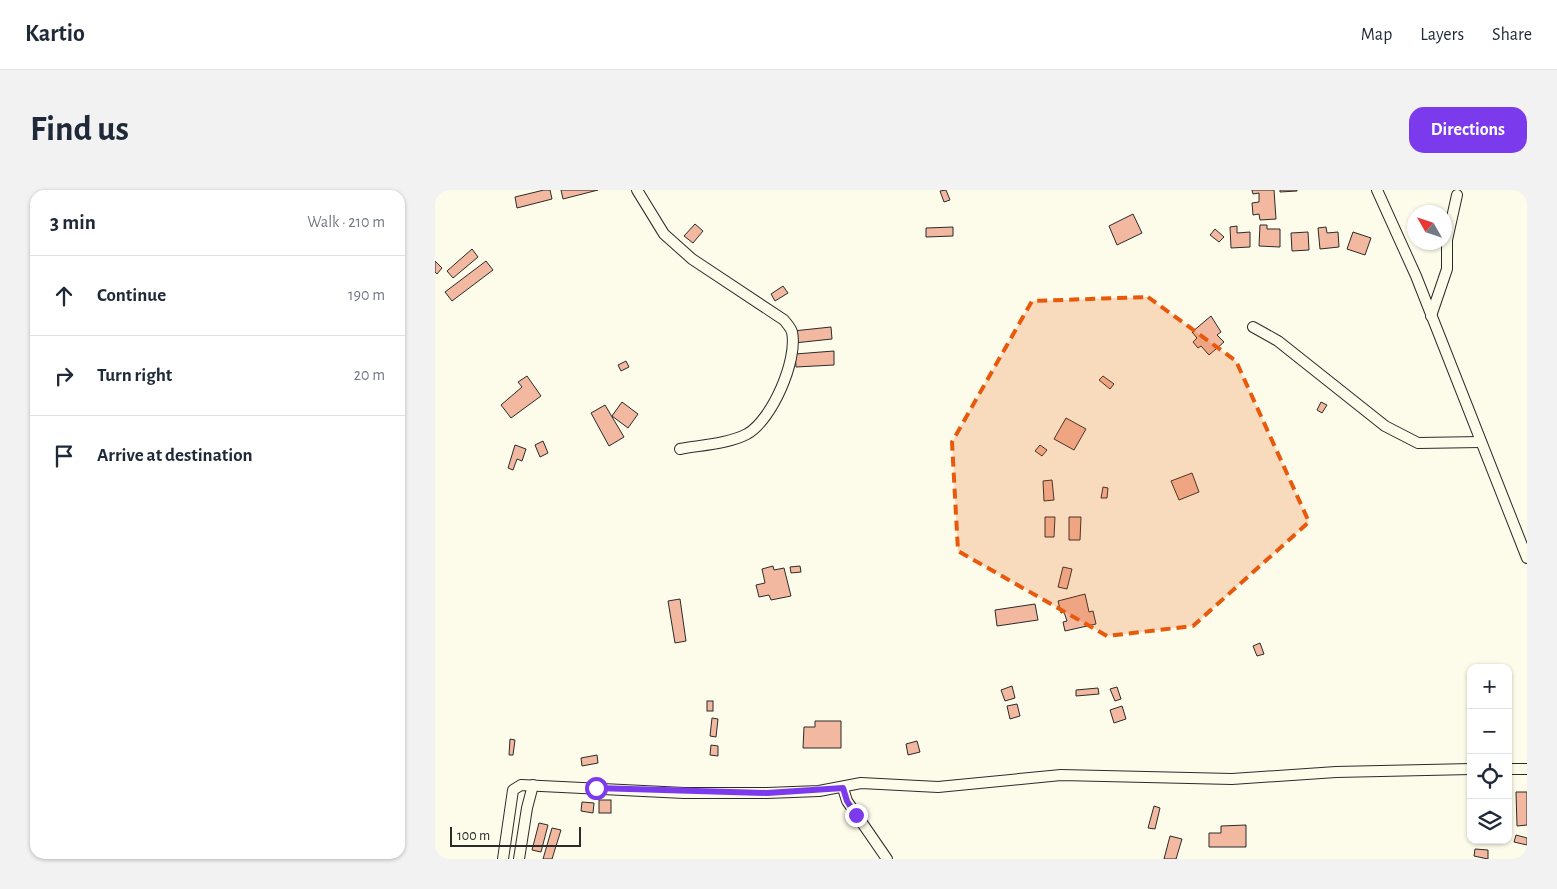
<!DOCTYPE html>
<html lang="en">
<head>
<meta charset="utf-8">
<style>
  :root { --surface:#fff; --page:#f2f2f3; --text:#1f2937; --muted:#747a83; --line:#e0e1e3; --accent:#7c3aed }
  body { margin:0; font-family:"Alegreya Sans",sans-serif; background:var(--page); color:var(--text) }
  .controls { position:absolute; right:15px; bottom:15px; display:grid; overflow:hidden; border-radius:10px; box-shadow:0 1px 4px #0004 }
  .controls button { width:45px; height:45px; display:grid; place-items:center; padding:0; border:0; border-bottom:1px solid var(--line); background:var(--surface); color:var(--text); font:25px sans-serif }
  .compass { position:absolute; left:972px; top:15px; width:45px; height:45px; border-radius:50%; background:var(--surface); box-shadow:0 1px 4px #0004; rotate:309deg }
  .scale { position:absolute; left:15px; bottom:12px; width:131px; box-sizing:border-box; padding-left:5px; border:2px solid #2b2b2b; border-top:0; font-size:14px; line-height:18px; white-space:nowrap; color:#2b2b2b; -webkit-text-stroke:4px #fdfbea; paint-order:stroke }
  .stop { position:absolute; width:15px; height:15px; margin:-11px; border:4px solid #7c3aed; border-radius:50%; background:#fff }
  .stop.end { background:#7c3aed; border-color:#fff; box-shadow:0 1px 5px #0008 }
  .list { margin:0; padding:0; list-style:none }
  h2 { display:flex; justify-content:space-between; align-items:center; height:65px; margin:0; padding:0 20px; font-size:21px }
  h2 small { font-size:16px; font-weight:400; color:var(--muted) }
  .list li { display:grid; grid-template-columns:32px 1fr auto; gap:15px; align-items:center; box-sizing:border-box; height:80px; padding:0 20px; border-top:1px solid var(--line) }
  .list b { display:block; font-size:19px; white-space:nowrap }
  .list em { font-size:16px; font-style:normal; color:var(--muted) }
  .icon { flex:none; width:28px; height:28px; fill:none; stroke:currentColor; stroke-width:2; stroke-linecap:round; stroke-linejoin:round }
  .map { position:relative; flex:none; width:1092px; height:669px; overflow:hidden; border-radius:15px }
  header { display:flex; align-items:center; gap:30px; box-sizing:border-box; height:70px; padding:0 25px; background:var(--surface); border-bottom:1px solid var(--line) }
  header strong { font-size:24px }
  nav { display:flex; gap:28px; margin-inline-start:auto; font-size:18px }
  .intro { display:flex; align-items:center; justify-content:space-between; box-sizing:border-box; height:120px; padding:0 30px }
  h1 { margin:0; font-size:35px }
  .button { padding:12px 22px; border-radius:15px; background:var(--accent); color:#fff; font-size:18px; font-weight:700 }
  main { display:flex; gap:30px; padding:0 30px }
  aside { flex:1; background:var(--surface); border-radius:15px; box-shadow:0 1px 4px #0004 }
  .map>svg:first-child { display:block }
  .building { fill:#f2b8a0; stroke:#2b2b2b }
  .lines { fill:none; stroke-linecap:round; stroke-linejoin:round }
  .minor-casing { stroke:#2b2b2b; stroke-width:12 }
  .minor { stroke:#fdfbea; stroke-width:10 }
  .route { stroke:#7c3aed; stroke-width:6 }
  .marked { fill:#e8590c; fill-opacity:0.2; stroke:#e8590c; stroke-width:4; stroke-dasharray:10 6; stroke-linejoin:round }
</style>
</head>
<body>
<header>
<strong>Kartio</strong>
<nav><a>Map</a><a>Layers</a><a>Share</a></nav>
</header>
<div class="intro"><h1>Find us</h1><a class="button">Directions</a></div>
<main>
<aside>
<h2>3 min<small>Walk · 210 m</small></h2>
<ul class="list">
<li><svg class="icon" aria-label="ahead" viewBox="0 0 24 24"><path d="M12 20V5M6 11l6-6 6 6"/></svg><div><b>Continue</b></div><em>190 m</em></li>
<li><svg class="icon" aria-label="right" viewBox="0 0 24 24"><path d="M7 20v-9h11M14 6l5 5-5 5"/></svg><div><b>Turn right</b></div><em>20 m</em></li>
<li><svg class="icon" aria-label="arrive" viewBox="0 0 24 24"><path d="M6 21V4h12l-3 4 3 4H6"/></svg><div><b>Arrive at destination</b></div></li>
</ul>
</aside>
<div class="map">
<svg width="1092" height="669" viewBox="0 0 1092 669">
  <rect width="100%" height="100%" fill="#fdfbea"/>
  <g class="building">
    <polygon points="109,0 115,0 117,9 82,18 80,7"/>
    <polygon points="126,0 163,0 128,9"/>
    <polygon points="511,0 515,10 509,12 505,1"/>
    <polygon points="817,0 839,0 841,29 825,30 824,24 818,25 817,13 824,12 824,3 818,4"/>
    <polygon points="845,0 862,0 862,1 845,2"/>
    <polygon points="698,24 707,43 682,55 674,36"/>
    <polygon points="260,34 268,41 258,53 249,46"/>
    <polygon points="825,35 832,35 832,39 845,39 845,57 824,56"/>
    <polygon points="802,36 802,43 815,42 815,57 796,58 795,37"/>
    <polygon points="518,37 518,46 491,47 491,38"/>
    <polygon points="891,37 892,43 903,42 904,57 885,59 883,38"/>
    <polygon points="780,39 789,47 784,52 775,45"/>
    <polygon points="873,42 874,60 857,61 856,43"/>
    <polygon points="918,42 936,48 930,65 912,59"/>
    <polygon points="37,59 43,67 18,88 12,81"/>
    <polygon points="0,71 7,78 2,84 0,82"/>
    <polygon points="51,71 58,80 17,111 10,102"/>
    <polygon points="348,96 353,103 340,111 336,104"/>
    <polygon points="776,126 786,142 782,145 789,152 774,165 766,156 763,158 758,152 762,148 757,142"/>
    <polygon points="396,137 397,149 359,153 358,141"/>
    <polygon points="399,161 399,175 361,177 360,164"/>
    <polygon points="191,171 194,177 186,181 183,175"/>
    <polygon points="92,186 106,206 76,228 66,215 87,197 83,192"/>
    <polygon points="668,186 679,194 675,199 664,190"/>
    <polygon points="187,212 203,224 193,238 177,226"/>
    <polygon points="886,212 892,215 887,223 882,220"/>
    <polygon points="170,215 189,247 174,256 156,223"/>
    <polygon points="631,228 651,239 639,260 619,249"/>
    <polygon points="108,251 113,263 105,267 100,255"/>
    <polygon points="80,255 91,259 87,271 82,269 78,280 73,278"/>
    <polygon points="605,255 612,260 607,266 600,261"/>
    <polygon points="757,283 764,302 744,310 736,291"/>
    <polygon points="617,290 619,310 609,311 608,291"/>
    <polygon points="668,297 673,298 672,308 666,308"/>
    <polygon points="610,327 620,327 619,347 610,347"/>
    <polygon points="634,327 646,327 645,350 634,350"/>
    <polygon points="338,376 339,380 349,378 356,406 336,410 334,405 324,407 321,395 330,393 327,379"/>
    <polygon points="365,376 366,382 356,383 355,377"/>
    <polygon points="628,377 637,379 632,399 623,397"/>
    <polygon points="650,404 654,422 658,421 661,434 630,441 628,432 632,431 629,422 626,423 623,411"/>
    <polygon points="245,409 251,451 240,453 233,411"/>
    <polygon points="600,414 603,430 562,436 560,420"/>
    <polygon points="825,453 829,464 822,466 818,456"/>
    <polygon points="577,496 580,508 570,511 566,500"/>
    <polygon points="682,497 686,509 680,511 675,499"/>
    <polygon points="663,498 664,504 641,506 641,500"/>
    <rect x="272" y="511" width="6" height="10"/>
    <polygon points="582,514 585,526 575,529 572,516"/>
    <polygon points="687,516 691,529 679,533 675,520"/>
    <polygon points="277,528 283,529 281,547 275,546"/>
    <polygon points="380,531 406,531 406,558 368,558 369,537 380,537"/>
    <polygon points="75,549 80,550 78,565 74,565"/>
    <polygon points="482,551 485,562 473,565 471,554"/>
    <polygon points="276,555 283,556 283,566 275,565"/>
    <polygon points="162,565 163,573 147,576 146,568"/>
    <polygon points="1081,602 1092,602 1092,635 1082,636"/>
    <rect x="164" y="610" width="12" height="13"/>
    <polygon points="147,612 159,613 158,623 146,621"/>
    <polygon points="719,616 725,618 720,639 713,638"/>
    <polygon points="104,633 113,635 106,662 97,660"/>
    <polygon points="811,635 811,657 774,657 774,643 786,643 786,636"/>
    <polygon points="117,638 126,640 117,669 108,669"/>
    <polygon points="1081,645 1092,648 1092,655 1079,652"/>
    <polygon points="735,646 747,649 741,669 729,669"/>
    <polygon points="1040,659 1053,660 1053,669 1039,666"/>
  </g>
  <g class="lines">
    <g class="minor-casing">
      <g id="minor">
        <path d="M202,0L229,44L257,69L349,130C352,134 356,138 357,142C363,170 337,230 312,244C293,254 266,255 245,259"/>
        <polyline points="942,0 981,86 1092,368"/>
        <polyline points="996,126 1012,79 1012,50 1022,5"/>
        <polyline points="818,137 843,151 950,236 983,253 1046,252"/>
        <polyline points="1073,579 1092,579"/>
        <polyline points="408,598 412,611 452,669"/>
        <polyline points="68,669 78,600 86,595 249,603 332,603 384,601 426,593 503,597 626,585 797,589 901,582 1036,579"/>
        <polyline points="84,669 92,618 98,595"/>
      </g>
    </g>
    <use href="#minor" class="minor"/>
  </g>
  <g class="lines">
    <polyline class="route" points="161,598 332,603 408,598 412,611 421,625"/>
  </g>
  <path class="marked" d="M713,107L801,171L874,332L758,436L672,446L523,361L517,252L597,111Z"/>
</svg>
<div class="controls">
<button>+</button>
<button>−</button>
<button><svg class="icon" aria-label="locate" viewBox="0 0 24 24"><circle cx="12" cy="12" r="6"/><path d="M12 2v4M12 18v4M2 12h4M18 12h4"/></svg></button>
<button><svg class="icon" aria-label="layers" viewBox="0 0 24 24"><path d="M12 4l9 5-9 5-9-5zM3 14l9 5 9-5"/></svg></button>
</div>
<svg class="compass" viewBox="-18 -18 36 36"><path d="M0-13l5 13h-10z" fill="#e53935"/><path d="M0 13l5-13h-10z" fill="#747a83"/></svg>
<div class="scale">100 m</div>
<div class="stop" style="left:161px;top:598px"></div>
<div class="stop end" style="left:421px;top:625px"></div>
</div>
</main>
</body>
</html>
